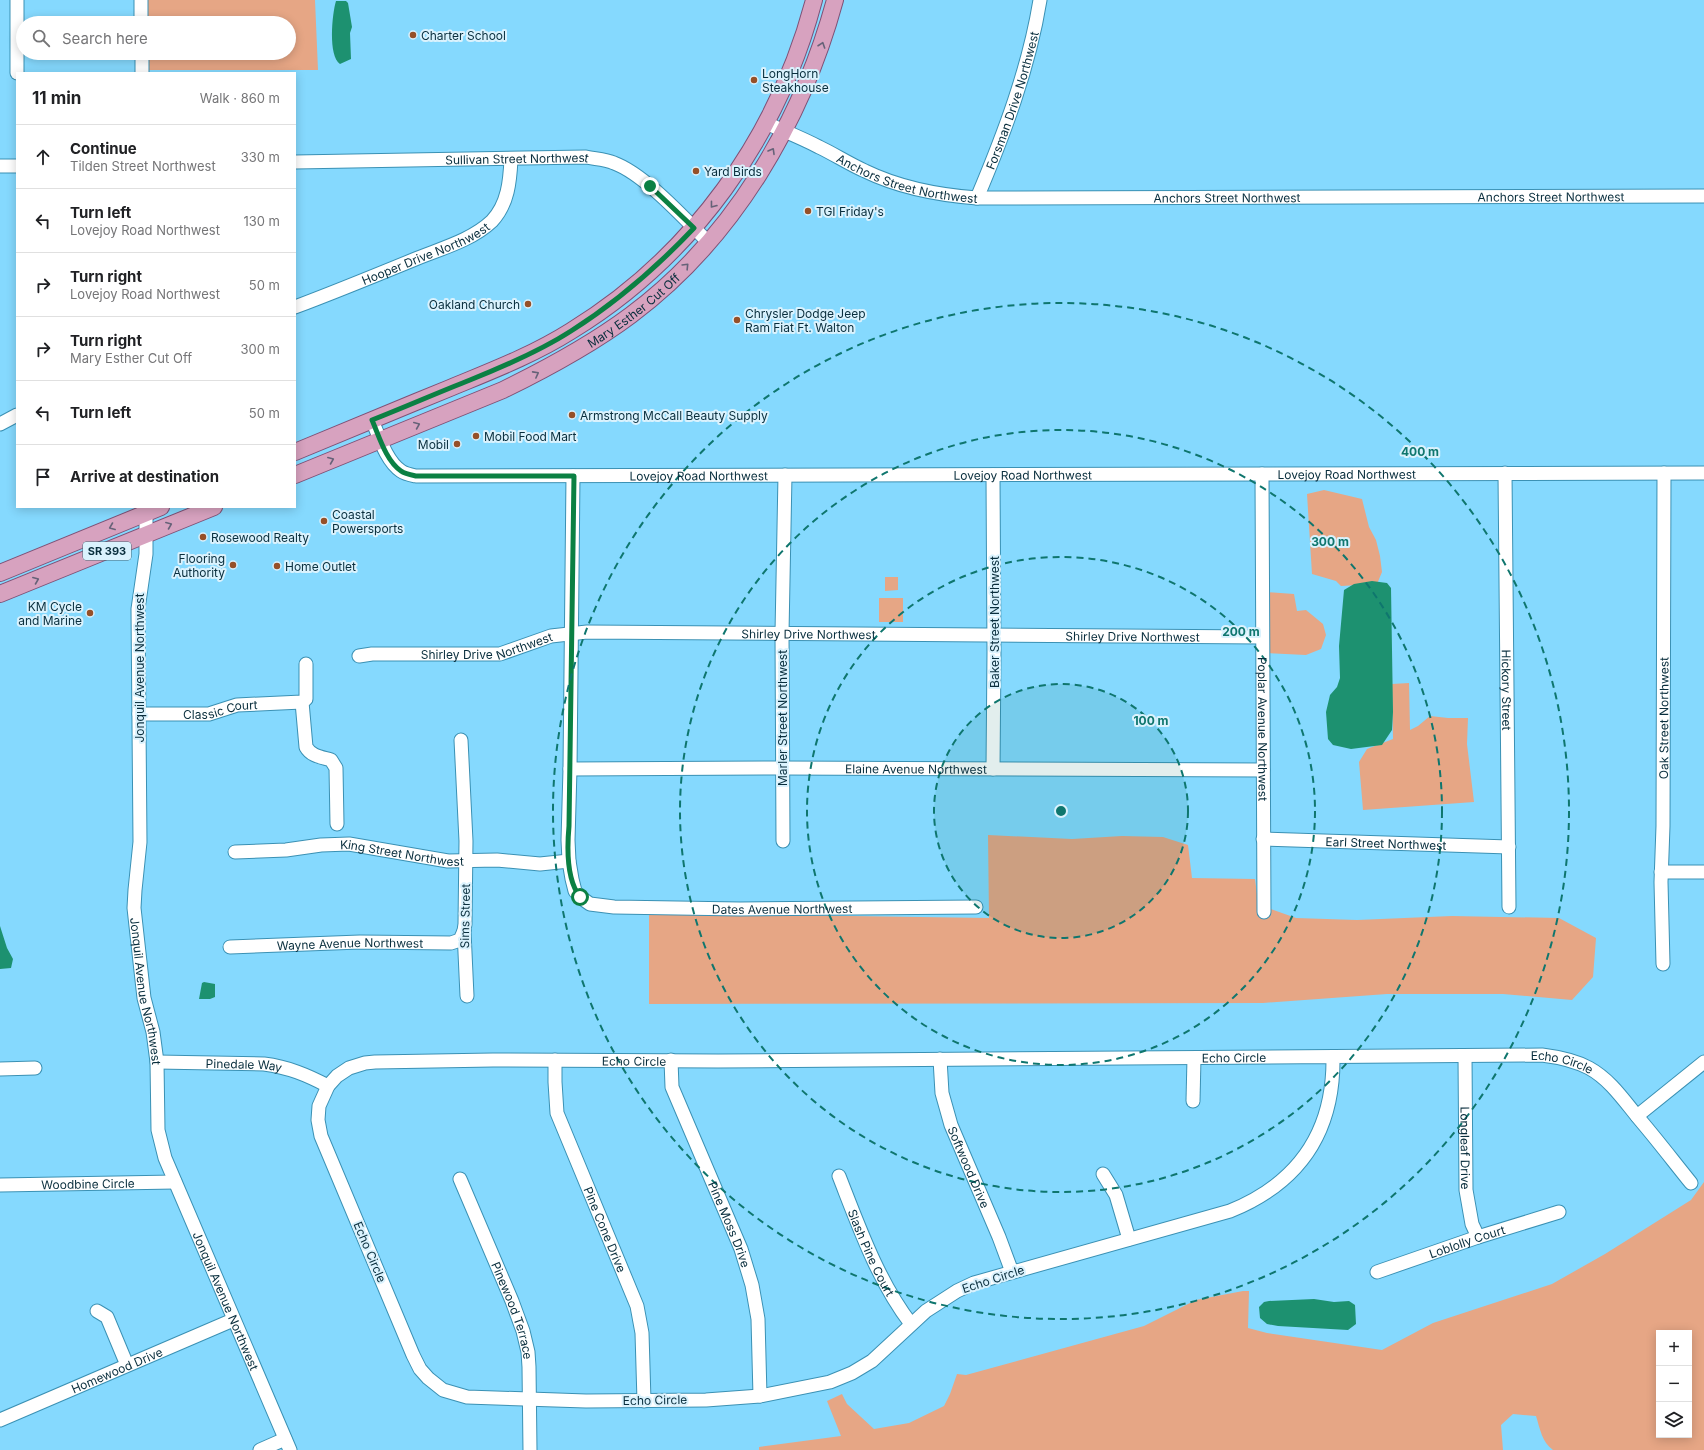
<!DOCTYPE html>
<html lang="en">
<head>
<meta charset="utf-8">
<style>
  :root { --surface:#fff; --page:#f2f2f2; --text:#202124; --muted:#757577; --line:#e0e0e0 }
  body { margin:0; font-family:Inter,sans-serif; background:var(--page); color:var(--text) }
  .controls { position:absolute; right:12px; bottom:12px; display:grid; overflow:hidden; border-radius:0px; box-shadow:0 2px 10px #0003 }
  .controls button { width:36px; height:36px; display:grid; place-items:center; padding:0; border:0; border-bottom:1px solid var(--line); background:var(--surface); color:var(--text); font:20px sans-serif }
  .stop { position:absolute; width:12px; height:12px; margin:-9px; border:3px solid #0b8043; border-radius:50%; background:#fff }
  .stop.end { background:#0b8043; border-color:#fff; box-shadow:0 1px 4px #0008 }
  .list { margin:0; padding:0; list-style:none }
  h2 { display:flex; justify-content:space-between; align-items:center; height:52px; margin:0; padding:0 16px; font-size:17px }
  h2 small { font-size:13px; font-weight:400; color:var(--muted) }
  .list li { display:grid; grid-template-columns:26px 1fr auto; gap:12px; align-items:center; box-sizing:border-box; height:64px; padding:0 16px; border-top:1px solid var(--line) }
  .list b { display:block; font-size:15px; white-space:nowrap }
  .list p { margin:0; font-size:13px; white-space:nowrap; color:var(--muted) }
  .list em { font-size:13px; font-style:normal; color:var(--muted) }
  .icon { flex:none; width:22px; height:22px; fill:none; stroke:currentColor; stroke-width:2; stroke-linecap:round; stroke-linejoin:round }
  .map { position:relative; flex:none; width:1704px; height:1450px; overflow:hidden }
  .search { position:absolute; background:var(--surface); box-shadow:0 2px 10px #0003; left:16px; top:16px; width:280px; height:44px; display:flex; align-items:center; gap:10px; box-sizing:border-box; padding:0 14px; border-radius:22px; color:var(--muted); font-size:15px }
  .panel { position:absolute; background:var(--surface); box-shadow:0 2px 10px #0003; left:16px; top:72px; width:280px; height:436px; border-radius:0px }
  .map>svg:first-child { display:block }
  .green { fill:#e6a685; fill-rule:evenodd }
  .water { fill:#1d9170 }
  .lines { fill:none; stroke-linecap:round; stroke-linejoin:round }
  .minor-casing { stroke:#3b91b4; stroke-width:15 }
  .major-casing { stroke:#7e5176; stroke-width:18 }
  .minor { stroke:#fff; stroke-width:13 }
  .major { stroke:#d7a2bf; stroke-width:16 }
  .oneway { stroke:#666278 }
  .route { stroke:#0b8043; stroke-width:5 }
  .ring { fill:none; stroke:#0f766e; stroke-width:2; stroke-dasharray:7 5 }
  .poi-dot { fill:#965028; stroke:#daf2fd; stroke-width:1.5 }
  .labels { text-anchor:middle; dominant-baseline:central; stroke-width:4; stroke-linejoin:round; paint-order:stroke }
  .shield { fill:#daf2fd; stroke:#486977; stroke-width:1 }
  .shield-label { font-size:11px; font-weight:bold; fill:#092e3d }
  .poi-label { font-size:12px; fill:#092e3d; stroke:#daf2fd; text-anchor:start }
  .street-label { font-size:12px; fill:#092e3d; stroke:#daf2fd }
  .centre { fill:#0f766e; stroke:#daf2fd; stroke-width:2 }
  .ring-label { font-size:12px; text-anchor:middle; font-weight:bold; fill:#0f766e; stroke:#daf2fd; stroke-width:4; stroke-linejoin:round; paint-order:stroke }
</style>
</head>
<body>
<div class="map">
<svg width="1704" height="1450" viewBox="0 0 1704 1450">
  <rect width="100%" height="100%" fill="#85d9fe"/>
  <g class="green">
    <polygon points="145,0 315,0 318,70 146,70 146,53 289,53 289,23 146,23"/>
    <polygon points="1324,490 1362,499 1369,527 1376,540 1380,556 1382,572 1377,584 1341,586 1336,581 1312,574 1307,494"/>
    <polygon points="885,577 898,577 898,590 885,591"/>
    <polygon points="1266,592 1294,594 1297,611 1306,610 1323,624 1326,635 1321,649 1306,655 1266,653"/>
    <rect x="879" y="598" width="24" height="24"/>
    <polygon points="1409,683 1410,730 1418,726 1430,716 1448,718 1468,718 1467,744 1474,802 1363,810 1359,762 1367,749 1393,739 1392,684"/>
    <polygon points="988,835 1072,839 1122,836 1163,837 1188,845 1192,878 1255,879 1260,917 1268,917 1268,908 1296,918 1357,920 1452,916 1559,918 1596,938 1593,977 1572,1000 1503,994 1387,994 1263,1003 649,1004 649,913 989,918"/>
    <path d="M1704,1182V1450H1553C1542,1442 1540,1429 1536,1416L1513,1414L1501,1425L1503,1450H759V1447L841,1436L827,1401L842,1394L847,1404L874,1429L909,1423L944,1406L950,1394L957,1374L966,1375L1144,1326L1196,1300L1243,1291H1249L1248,1328L1267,1333L1382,1350L1433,1323L1552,1284L1605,1254L1691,1200ZM1659,1333H1689V1435H1659Z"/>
  </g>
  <g class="water">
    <path d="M336,1H346L348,3L352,27L350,33L351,59L340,64C328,56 332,14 336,1Z"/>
    <polygon points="1372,581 1387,583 1391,588 1393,712 1392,730 1382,745 1351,749 1333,745 1328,739 1326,712 1330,695 1337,687 1340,678 1339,646 1344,590 1354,584"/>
    <polygon points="0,926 7,948 13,959 11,968 0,969"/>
    <polygon points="204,982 215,984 215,997 210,999 199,999 202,983"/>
    <polygon points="1314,1299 1334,1302 1349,1301 1355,1305 1356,1324 1348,1330 1278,1326 1267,1324 1260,1318 1259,1307 1264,1302 1269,1301"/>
  </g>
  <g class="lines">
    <g class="minor-casing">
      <g id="minor">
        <polyline points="17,0 17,73"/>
        <polyline points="141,0 141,23"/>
        <polyline points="142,53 142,73"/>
        <path id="s1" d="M766,123C784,131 802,138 819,147C834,154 849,164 865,171C900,188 937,195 977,198L1704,196"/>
        <path id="s2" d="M295,162L586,157C595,159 605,159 614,163C644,174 684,218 708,242"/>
        <polyline points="0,166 17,166"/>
        <path id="s3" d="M977,198C1004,134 1029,68 1040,0"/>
        <path id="s4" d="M295,307C335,292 374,276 413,260C439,249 471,241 492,221C508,204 510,181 511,159"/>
        <path id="s5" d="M372,420C379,436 386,461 401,471C405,474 411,475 416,476L1704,473"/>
        <polyline points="0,424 17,415"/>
        <path id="s6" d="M1505,473L1509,907"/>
        <path id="s7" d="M1262,474L1264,912"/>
        <path id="s8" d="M573,476L570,769L568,840L569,861L572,879L575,891L580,897L590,904L614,907L740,909L976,907"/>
        <path id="s9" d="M146,507V554L138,609L140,842L135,890L134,908L144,998L153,1032L157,1062L158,1130L165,1158L290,1450"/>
        <path id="s10" d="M359,656L372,654H500L551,636L587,632L1262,637"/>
        <path d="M302,702L306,747C311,756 321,757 331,760L336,768L337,824"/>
        <path id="s11" d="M139,714H209L237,705L302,702L306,699V664"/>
        <polyline points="461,740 466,841 465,924 464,931 467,996"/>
        <path id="s12" d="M570,769L782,768L1263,770"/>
        <polyline points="993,769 994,652 993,475"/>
        <path id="s13" d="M1263,839L1509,847"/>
        <polyline points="783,841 782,633 785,475"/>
        <path id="s14" d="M235,852L286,850L321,845L349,844L448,861L497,860L540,864L569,861"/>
        <polyline points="1661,872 1704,872"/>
        <path id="s15" d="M230,947L360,942L451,943L460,940L464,931"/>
        <path id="s16" d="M1663,964L1661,882L1663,826L1664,473"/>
        <path id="s17" d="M1465,1056L1466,1190L1472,1224L1478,1237"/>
        <path id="s18" d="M1333,1057C1334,1132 1299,1183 1230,1211L974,1283L957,1291L926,1311L872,1361L852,1373L830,1382L760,1396L706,1400L586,1401L467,1397L443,1390L428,1378L420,1369L413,1355L321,1136L318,1120L319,1106L328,1086L337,1076L349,1068L365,1063L375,1062L493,1060L718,1061L1542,1055C1558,1057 1574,1060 1589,1068C1611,1080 1625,1102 1641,1121C1658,1141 1674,1162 1691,1183"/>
        <path id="s19" d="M940,1059L942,1093L951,1125L999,1237L1012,1272"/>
        <path id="s20" d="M555,1060V1082L557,1113L637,1306L642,1333L644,1401"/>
        <path id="s21" d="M671,1060L672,1087L741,1249L752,1285L758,1319L760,1396"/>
        <path id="s22" d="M157,1062L264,1064C288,1067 307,1075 328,1086"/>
        <polyline points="0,1069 35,1068"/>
        <polyline points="1193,1101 1194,1058"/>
        <polyline points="1637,1116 1704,1062"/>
        <polyline points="1103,1174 1116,1195 1129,1239"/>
        <path id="s23" d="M839,1176C859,1227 878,1281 911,1324"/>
        <path id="s24" d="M460,1179L512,1301L523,1331L528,1352L529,1367L530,1450"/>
        <path id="s25" d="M0,1185L175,1182"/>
        <path id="s26" d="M1377,1272L1478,1237L1559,1212"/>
        <polyline points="97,1311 107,1317 127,1365"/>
        <path id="s27" d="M0,1420L233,1320"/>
        <polyline points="260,1450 285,1439"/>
      </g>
    </g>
    <g class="major-casing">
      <g id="major">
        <path d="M295,452C346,431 398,409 450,388C491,371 533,355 571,331C692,257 778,137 814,0"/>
        <path id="s28" d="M295,475L503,390C548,368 591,345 631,315C733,239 802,121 835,0"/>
        <polyline points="0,573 161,507"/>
        <polyline points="0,594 214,507"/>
      </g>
    </g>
    <use href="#minor" class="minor"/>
    <use href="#major" class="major"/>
  </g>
  <defs><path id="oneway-chevron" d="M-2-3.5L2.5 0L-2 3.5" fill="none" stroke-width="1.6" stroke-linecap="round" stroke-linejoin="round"/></defs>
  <g class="oneway">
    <use href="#oneway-chevron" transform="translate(822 45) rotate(-71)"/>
    <use href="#oneway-chevron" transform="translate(772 151) rotate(-60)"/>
    <use href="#oneway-chevron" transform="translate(713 205) rotate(128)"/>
    <use href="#oneway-chevron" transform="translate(686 266) rotate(-46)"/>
    <use href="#oneway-chevron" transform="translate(536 374) rotate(-28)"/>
    <use href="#oneway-chevron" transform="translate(417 425) rotate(-23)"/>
    <use href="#oneway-chevron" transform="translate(331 460) rotate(-22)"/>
    <use href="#oneway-chevron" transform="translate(169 525) rotate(-22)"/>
    <use href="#oneway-chevron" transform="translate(112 527) rotate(158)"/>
    <use href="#oneway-chevron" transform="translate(36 580) rotate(-22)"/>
  </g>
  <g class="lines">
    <path class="route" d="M580,897C566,879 567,848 569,826L574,476H416C411,475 405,474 401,471C386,461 379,436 372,420C405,407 437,393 470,380C505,366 540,351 571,331C617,302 657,267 694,228L650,186"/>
  </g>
  <circle cx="1061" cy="811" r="127" fill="#0f766e" fill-opacity=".12"/>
  <g class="ring">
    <circle cx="1061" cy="811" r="127"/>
    <circle cx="1061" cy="811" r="254"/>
    <circle cx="1061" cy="811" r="381"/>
    <circle cx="1061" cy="811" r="508"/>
  </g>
  <g class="poi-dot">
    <circle cx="413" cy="35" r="4"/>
    <circle cx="754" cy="80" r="4"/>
    <circle cx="696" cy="171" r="4"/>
    <circle cx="808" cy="211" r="4"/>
    <circle cx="528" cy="304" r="4"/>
    <circle cx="737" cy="320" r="4"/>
    <circle cx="572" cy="415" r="4"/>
    <circle cx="476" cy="436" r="4"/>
    <circle cx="457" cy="444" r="4"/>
    <circle cx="324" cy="521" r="4"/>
    <circle cx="203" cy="537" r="4"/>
    <circle cx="233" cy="565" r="4"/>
    <circle cx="277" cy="566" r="4"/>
    <circle cx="90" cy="613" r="4"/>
  </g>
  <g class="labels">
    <rect class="shield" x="83" y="542" width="48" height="18" rx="3"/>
    <g class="shield-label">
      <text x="107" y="551">SR 393</text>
    </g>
    <g class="poi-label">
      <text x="421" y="35">Charter School</text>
      <text x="762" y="73">LongHorn<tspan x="762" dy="14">Steakhouse</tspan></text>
      <text x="704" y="171">Yard Birds</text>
      <text x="816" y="211">TGI Friday's</text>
      <text x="520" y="304" text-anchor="end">Oakland Church</text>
      <text x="745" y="313">Chrysler Dodge Jeep<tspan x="745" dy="14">Ram Fiat Ft. Walton</tspan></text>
      <text x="580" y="415">Armstrong McCall Beauty Supply</text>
      <text x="484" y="436">Mobil Food Mart</text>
      <text x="449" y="444" text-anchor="end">Mobil</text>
      <text x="332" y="514">Coastal<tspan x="332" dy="14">Powersports</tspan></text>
      <text x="211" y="537">Rosewood Realty</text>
      <text x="225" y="558" text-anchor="end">Flooring<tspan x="225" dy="14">Authority</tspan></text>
      <text x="285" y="566">Home Outlet</text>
      <text x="82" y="606" text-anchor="end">KM Cycle<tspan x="82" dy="14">and Marine</tspan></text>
    </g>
    <g class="street-label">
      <text stroke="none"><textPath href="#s3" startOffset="104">Forsman Drive Northwest</textPath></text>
      <text stroke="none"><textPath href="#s2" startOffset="222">Sullivan Street Northwest</textPath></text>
      <text stroke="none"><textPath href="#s1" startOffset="153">Anchors Street Northwest</textPath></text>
      <text stroke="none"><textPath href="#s1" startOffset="800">Anchors Street Northwest</textPath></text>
      <text stroke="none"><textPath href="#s1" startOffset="476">Anchors Street Northwest</textPath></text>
      <text stroke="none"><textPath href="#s4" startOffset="141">Hooper Drive Northwest</textPath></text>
      <text stroke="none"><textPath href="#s28" startOffset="378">Mary Esther Cut Off</textPath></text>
      <text stroke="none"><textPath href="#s5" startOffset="1006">Lovejoy Road Northwest</textPath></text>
      <text stroke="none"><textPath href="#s5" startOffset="682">Lovejoy Road Northwest</textPath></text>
      <text stroke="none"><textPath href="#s5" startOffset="358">Lovejoy Road Northwest</textPath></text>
      <text transform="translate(994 622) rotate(-90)">Baker Street Northwest</text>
      <text stroke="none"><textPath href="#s10" startOffset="453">Shirley Drive Northwest</textPath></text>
      <text stroke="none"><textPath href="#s10" startOffset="777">Shirley Drive Northwest</textPath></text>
      <text stroke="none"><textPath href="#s10" startOffset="129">Shirley Drive Northwest</textPath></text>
      <text transform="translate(139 668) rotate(-90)">Jonquil Avenue Northwest</text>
      <text stroke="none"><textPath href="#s6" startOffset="217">Hickory Street</textPath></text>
      <text stroke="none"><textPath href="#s11" startOffset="82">Classic Court</textPath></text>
      <text transform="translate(782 718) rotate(-90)">Marler Street Northwest</text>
      <text stroke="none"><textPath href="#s16" startOffset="246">Oak Street Northwest</textPath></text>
      <text stroke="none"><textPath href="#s7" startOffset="255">Poplar Avenue Northwest</textPath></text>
      <text stroke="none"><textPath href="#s12" startOffset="346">Elaine Avenue Northwest</textPath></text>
      <text stroke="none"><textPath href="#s13" startOffset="123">Earl Street Northwest</textPath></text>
      <text stroke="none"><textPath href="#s14" startOffset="168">King Street Northwest</textPath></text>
      <text stroke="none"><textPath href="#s8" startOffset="628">Dates Avenue Northwest</textPath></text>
      <text transform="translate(465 916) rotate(-89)">Sims Street</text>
      <text stroke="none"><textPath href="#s15" startOffset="120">Wayne Avenue Northwest</textPath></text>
      <text stroke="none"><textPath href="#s9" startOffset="486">Jonquil Avenue Northwest</textPath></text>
      <text stroke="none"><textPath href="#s18" startOffset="2281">Echo Circle</textPath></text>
      <text stroke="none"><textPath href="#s18" startOffset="1681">Echo Circle</textPath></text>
      <text stroke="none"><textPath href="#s22" startOffset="87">Pinedale Way</textPath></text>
      <text stroke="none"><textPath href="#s18" startOffset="2610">Echo Circle</textPath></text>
      <text stroke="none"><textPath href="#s17" startOffset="92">Longleaf Drive</textPath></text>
      <text stroke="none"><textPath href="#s19" startOffset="113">Softwood Drive</textPath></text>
      <text stroke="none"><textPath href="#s25" startOffset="88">Woodbine Circle</textPath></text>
      <text stroke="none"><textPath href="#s21" startOffset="176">Pine Moss Drive</textPath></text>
      <text stroke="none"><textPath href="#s20" startOffset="179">Pine Cone Drive</textPath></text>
      <text stroke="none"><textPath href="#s26" startOffset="95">Loblolly Court</textPath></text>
      <text transform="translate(370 1252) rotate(67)">Echo Circle</text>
      <text stroke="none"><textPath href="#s23" startOffset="83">Slash Pine Court</textPath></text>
      <text transform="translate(993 1279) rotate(-18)">Echo Circle</text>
      <text stroke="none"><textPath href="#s9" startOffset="810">Jonquil Avenue Northwest</textPath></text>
      <text stroke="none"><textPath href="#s24" startOffset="142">Pinewood Terrace</textPath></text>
      <text stroke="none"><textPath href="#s27" startOffset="127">Homewood Drive</textPath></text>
      <text transform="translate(655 1400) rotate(-1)">Echo Circle</text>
    </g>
  </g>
  <circle cx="1061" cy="811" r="6" class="centre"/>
  <g class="ring-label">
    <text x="1420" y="456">400 m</text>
    <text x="1330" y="546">300 m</text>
    <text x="1241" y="636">200 m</text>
    <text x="1151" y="725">100 m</text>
  </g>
</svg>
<div class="controls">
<button>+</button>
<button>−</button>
<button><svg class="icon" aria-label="layers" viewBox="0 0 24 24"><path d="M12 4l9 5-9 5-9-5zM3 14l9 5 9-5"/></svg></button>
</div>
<div class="stop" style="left:580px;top:897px"></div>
<div class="stop end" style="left:650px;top:186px"></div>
<div class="search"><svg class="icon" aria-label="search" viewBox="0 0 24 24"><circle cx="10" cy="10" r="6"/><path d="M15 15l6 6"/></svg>Search here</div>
<section class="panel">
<h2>11 min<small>Walk · 860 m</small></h2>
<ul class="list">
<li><svg class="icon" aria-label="ahead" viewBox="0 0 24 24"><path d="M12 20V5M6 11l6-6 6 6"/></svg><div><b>Continue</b><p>Tilden Street Northwest</p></div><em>330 m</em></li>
<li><svg class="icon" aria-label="left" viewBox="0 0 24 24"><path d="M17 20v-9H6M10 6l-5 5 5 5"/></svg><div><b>Turn left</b><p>Lovejoy Road Northwest</p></div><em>130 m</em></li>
<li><svg class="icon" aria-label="right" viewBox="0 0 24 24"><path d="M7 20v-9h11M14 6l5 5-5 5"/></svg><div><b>Turn right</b><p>Lovejoy Road Northwest</p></div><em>50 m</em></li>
<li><svg class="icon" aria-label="right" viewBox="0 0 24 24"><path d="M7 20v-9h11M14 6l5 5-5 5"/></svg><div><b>Turn right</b><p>Mary Esther Cut Off</p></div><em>300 m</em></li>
<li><svg class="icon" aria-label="left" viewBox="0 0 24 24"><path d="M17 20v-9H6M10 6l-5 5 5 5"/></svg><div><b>Turn left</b></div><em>50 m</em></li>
<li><svg class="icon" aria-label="arrive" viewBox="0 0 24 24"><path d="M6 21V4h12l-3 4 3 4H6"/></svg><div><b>Arrive at destination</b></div></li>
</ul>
</section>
</div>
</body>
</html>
